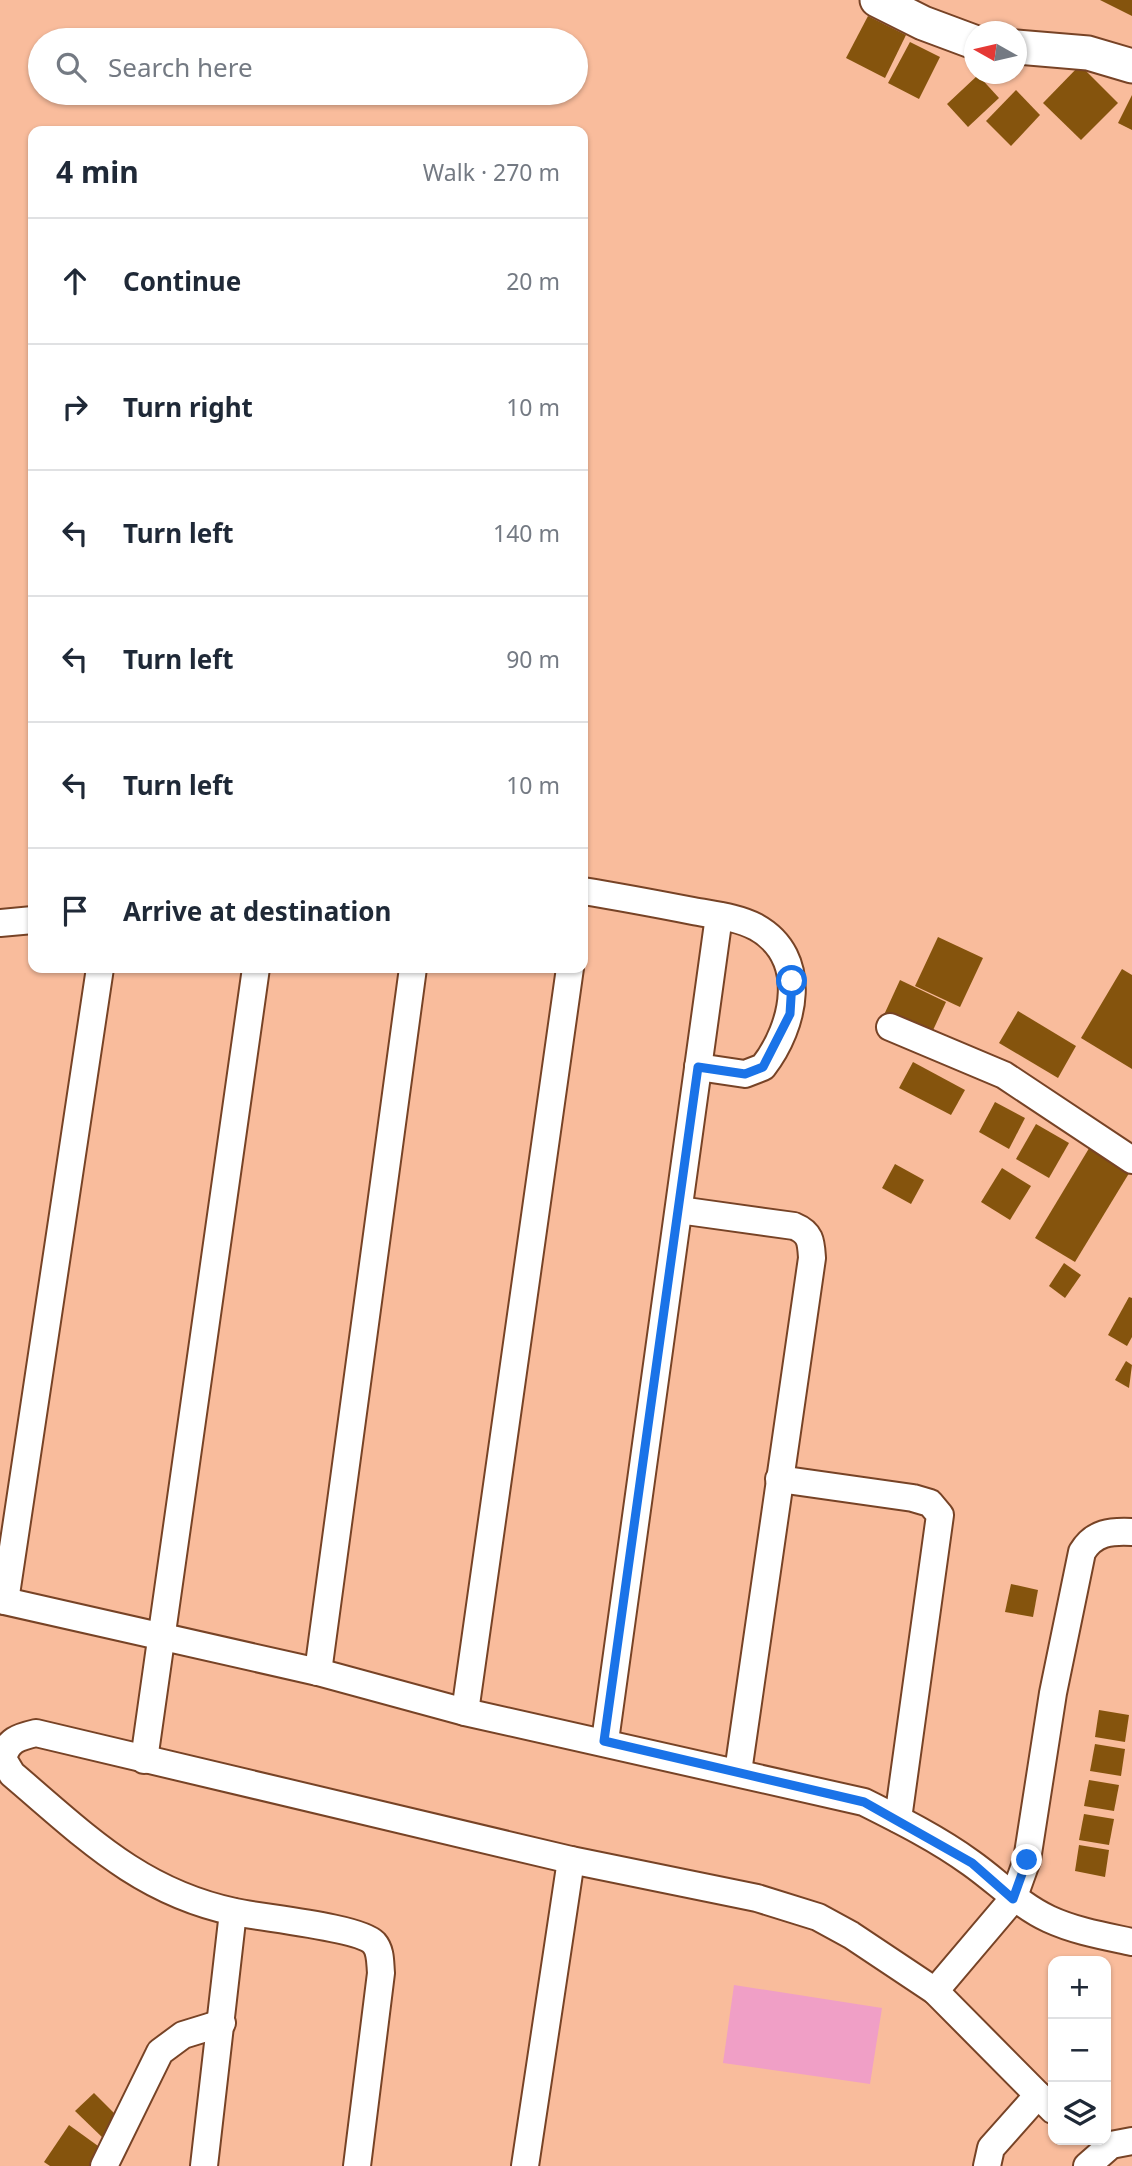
<!DOCTYPE html>
<html lang="en">
<head>
<meta charset="utf-8">
<style>
  :root { --surface:#fff; --page:#f2f2f3; --text:#1f2937; --muted:#747a83; --line:#e0e1e3 }
  body { margin:0; font-family:"Noto Sans",sans-serif; background:var(--page); color:var(--text) }
  .controls { position:absolute; right:21px; bottom:21px; display:grid; overflow:hidden; border-radius:14px; box-shadow:0 2px 5px #0004 }
  .controls button { width:63px; height:63px; display:grid; place-items:center; padding:0; border:0; border-bottom:2px solid var(--line); background:var(--surface); color:var(--text); font:35px sans-serif }
  .compass { position:absolute; left:964px; top:21px; width:63px; height:63px; border-radius:50%; background:var(--surface); box-shadow:0 2px 5px #0004; rotate:278deg }
  .stop { position:absolute; width:21px; height:21px; margin:-16px; border:5px solid #1a73e8; border-radius:50%; background:#fff }
  .stop.end { background:#1a73e8; border-color:#fff; box-shadow:0 2px 7px #0008 }
  .list { margin:0; padding:0; list-style:none }
  h2 { display:flex; justify-content:space-between; align-items:center; height:91px; margin:0; padding:0 28px; font-size:30px }
  h2 small { font-size:23px; font-weight:400; color:var(--muted) }
  .list li { display:grid; grid-template-columns:46px 1fr auto; gap:21px; align-items:center; box-sizing:border-box; height:126px; padding:0 28px; border-top:2px solid var(--line) }
  .list b { display:block; font-size:26px; white-space:nowrap }
  .list em { font-size:23px; font-style:normal; color:var(--muted) }
  .icon { flex:none; width:38px; height:38px; fill:none; stroke:currentColor; stroke-width:2; stroke-linecap:round; stroke-linejoin:round }
  .map { position:relative; flex:none; width:1132px; height:2166px; overflow:hidden }
  .search { position:absolute; background:var(--surface); box-shadow:0 2px 5px #0004; left:28px; top:28px; width:560px; height:77px; display:flex; align-items:center; gap:18px; box-sizing:border-box; padding:0 24px; border-radius:38px; color:var(--muted); font-size:26px }
  .panel { position:absolute; background:var(--surface); box-shadow:0 2px 5px #0004; left:28px; top:126px; width:560px; height:847px; border-radius:14px }
  .map>svg:first-child { display:block }
  .green { fill:#f09fc6 }
  .building { fill:#85540d }
  .lines { fill:none; stroke-linecap:round; stroke-linejoin:round }
  .minor-casing { stroke:#774326; stroke-width:30 }
  .tertiary-casing { stroke:#774326; stroke-width:37 }
  .minor { stroke:#fff; stroke-width:26 }
  .tertiary { stroke:#fff; stroke-width:33 }
  .route { stroke:#1a73e8; stroke-width:9 }
</style>
</head>
<body>
<div class="map">
<svg width="1132" height="2166" viewBox="0 0 1132 2166">
  <rect width="100%" height="100%" fill="#f9bc9c"/>
  <polygon class="green" points="734,1985 882,2008 870,2084 723,2063"/>
  <g class="building">
    <polygon points="1100,0 1132,0 1132,16"/>
    <polygon points="868,16 906,35 885,78 846,58"/>
    <polygon points="910,42 940,57 919,99 888,83"/>
    <polygon points="1080,65 1118,103 1081,140 1043,103"/>
    <polygon points="978,75 999,98 968,127 947,104"/>
    <polygon points="1016,90 1040,115 1011,146 986,121"/>
    <polygon points="1132,95 1132,130 1118,123"/>
    <polygon points="938,937 983,958 960,1007 915,986"/>
    <polygon points="1122,969 1132,975 1132,1069 1081,1038"/>
    <polygon points="900,980 946,1002 929,1039 883,1017"/>
    <polygon points="1018,1011 1076,1046 1058,1078 999,1043"/>
    <polygon points="913,1062 965,1090 951,1115 899,1088"/>
    <polygon points="995,1102 1025,1118 1009,1149 979,1132"/>
    <polygon points="1036,1124 1069,1143 1049,1178 1016,1159"/>
    <polygon points="1091,1145 1131,1170 1075,1262 1035,1238"/>
    <polygon points="895,1164 924,1180 911,1204 882,1188"/>
    <polygon points="1002,1168 1031,1186 1010,1220 981,1202"/>
    <polygon points="1064,1263 1081,1275 1065,1298 1049,1286"/>
    <polygon points="1129,1297 1132,1298 1132,1337 1127,1346 1108,1335"/>
    <polygon points="1126,1361 1132,1365 1129,1388 1115,1380"/>
    <polygon points="1011,1584 1038,1590 1033,1617 1005,1612"/>
    <polygon points="1099,1710 1129,1715 1125,1742 1095,1737"/>
    <polygon points="1095,1744 1125,1749 1121,1776 1090,1771"/>
    <polygon points="1089,1780 1119,1785 1114,1811 1084,1806"/>
    <polygon points="1084,1814 1114,1819 1109,1845 1079,1840"/>
    <polygon points="1079,1845 1109,1850 1105,1877 1075,1871"/>
    <polygon points="94,2093 122,2121 104,2139 75,2111"/>
    <polygon points="69,2125 105,2151 94,2166 50,2166 44,2162"/>
  </g>
  <g class="lines">
    <g class="minor-casing">
      <g id="minor">
        <path d="M583,891C620,897 657,904 693,911C714,915 737,917 756,927C810,957 795,1026 763,1067L745,1074L698,1067"/>
        <polyline points="0,923 33,920"/>
        <polyline points="890,1027 1004,1075 1132,1160"/>
        <path d="M679,1210L794,1226C811,1233 811,1242 812,1258L738,1772"/>
        <polyline points="779,1479 913,1498 930,1503 940,1515 898,1819"/>
        <path d="M0,1600L318,1672L465,1712L864,1802C900,1820 938,1839 971,1863C998,1882 1019,1905 1049,1919C1075,1931 1104,1936 1132,1942"/>
        <polyline points="5,1601 100,968"/>
        <polyline points="318,1672 413,968"/>
        <polyline points="465,1712 570,968"/>
        <polyline points="605,1741 719,916"/>
        <polyline points="144,1760 256,968"/>
        <path d="M935,1991L1013,1899L1027,1860L1053,1693L1082,1552C1094,1532 1111,1531 1132,1532"/>
        <polyline points="104,2166 160,2052 183,2035 222,2023"/>
        <polyline points="204,2166 233,1912"/>
        <path d="M357,2166L381,1973C380,1962 381,1951 374,1943C359,1927 261,1918 235,1912C139,1892 84,1835 12,1774L3,1759C7,1740 19,1737 36,1733L571,1860L757,1898L818,1917L851,1935L935,1991L1053,2110"/>
        <polyline points="525,2166 571,1860"/>
        <polyline points="987,2166 991,2148 1038,2095"/>
        <polyline points="1087,2166 1111,2145 1132,2141"/>
      </g>
    </g>
    <g class="tertiary-casing">
      <g id="tertiary">
        <polyline points="877,0 923,23 974,42"/>
        <polyline points="1016,47 1088,53 1132,66"/>
      </g>
    </g>
    <use href="#minor" class="minor"/>
    <use href="#tertiary" class="tertiary"/>
  </g>
  <g class="lines">
    <polyline class="route" points="792,981 790,1014 763,1067 745,1074 698,1067 604,1741 864,1802 972,1863 1013,1899 1027,1860"/>
  </g>
</svg>
<div class="controls">
<button>+</button>
<button>−</button>
<button><svg class="icon" aria-label="layers" viewBox="0 0 24 24"><path d="M12 4l9 5-9 5-9-5zM3 14l9 5 9-5"/></svg></button>
</div>
<svg class="compass" viewBox="-18 -18 36 36"><path d="M0-13l5 13h-10z" fill="#e53935"/><path d="M0 13l5-13h-10z" fill="#747a83"/></svg>
<div class="stop" style="left:792px;top:981px"></div>
<div class="stop end" style="left:1027px;top:1860px"></div>
<div class="search"><svg class="icon" aria-label="search" viewBox="0 0 24 24"><circle cx="10" cy="10" r="6"/><path d="M15 15l6 6"/></svg>Search here</div>
<section class="panel">
<h2>4 min<small>Walk · 270 m</small></h2>
<ul class="list">
<li><svg class="icon" aria-label="ahead" viewBox="0 0 24 24"><path d="M12 20V5M6 11l6-6 6 6"/></svg><div><b>Continue</b></div><em>20 m</em></li>
<li><svg class="icon" aria-label="right" viewBox="0 0 24 24"><path d="M7 20v-9h11M14 6l5 5-5 5"/></svg><div><b>Turn right</b></div><em>10 m</em></li>
<li><svg class="icon" aria-label="left" viewBox="0 0 24 24"><path d="M17 20v-9H6M10 6l-5 5 5 5"/></svg><div><b>Turn left</b></div><em>140 m</em></li>
<li><svg class="icon" aria-label="left" viewBox="0 0 24 24"><path d="M17 20v-9H6M10 6l-5 5 5 5"/></svg><div><b>Turn left</b></div><em>90 m</em></li>
<li><svg class="icon" aria-label="left" viewBox="0 0 24 24"><path d="M17 20v-9H6M10 6l-5 5 5 5"/></svg><div><b>Turn left</b></div><em>10 m</em></li>
<li><svg class="icon" aria-label="arrive" viewBox="0 0 24 24"><path d="M6 21V4h12l-3 4 3 4H6"/></svg><div><b>Arrive at destination</b></div></li>
</ul>
</section>
</div>
</body>
</html>
